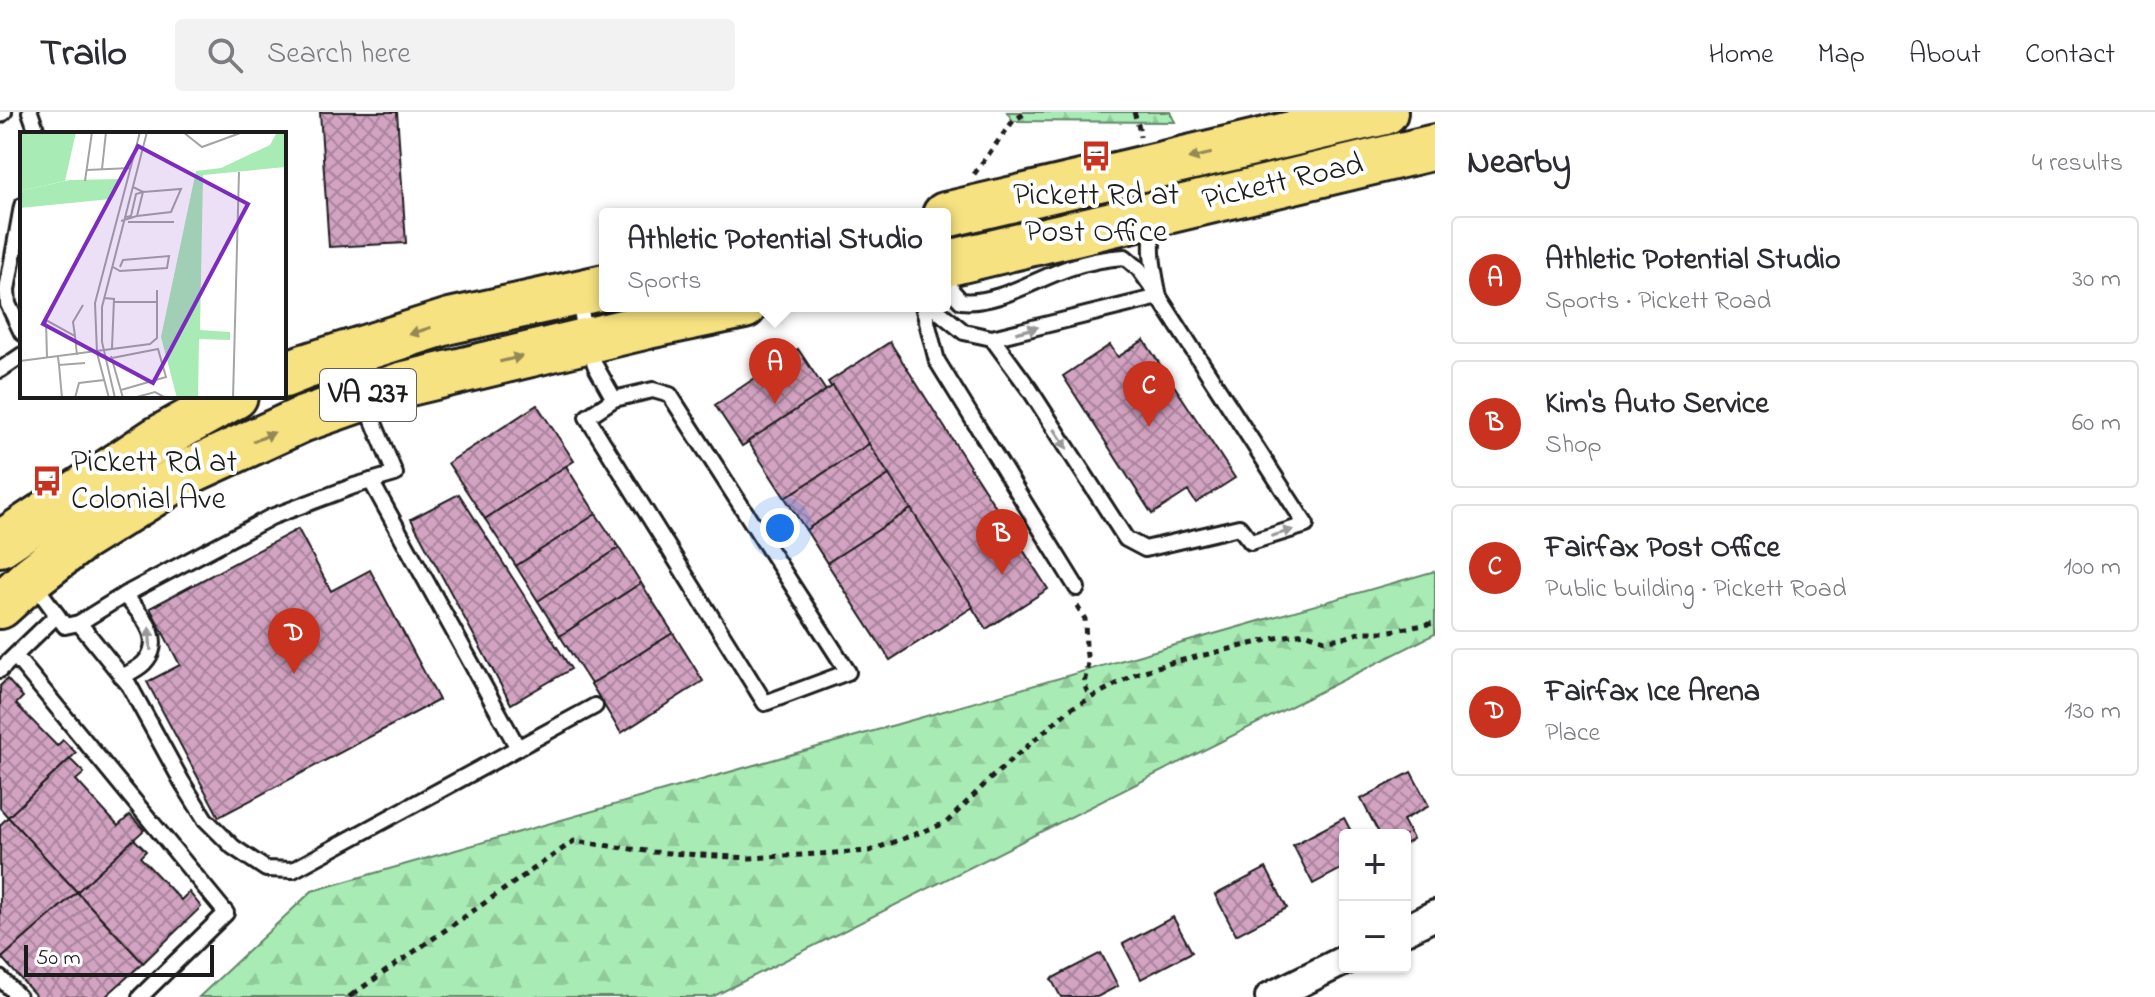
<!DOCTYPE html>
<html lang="en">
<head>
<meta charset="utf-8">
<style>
  :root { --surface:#fff; --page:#f2f2f3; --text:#2b2b33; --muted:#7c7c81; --line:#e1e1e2; --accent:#c8321e }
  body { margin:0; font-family:"Indie Flower",sans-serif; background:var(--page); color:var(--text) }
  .controls { position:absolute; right:24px; bottom:24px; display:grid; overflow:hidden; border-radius:8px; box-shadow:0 2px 6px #0004 }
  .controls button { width:72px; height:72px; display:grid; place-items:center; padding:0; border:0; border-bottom:2px solid var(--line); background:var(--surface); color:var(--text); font:40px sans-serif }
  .scale { position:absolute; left:24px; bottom:20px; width:190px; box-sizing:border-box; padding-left:8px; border:4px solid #1c1c1c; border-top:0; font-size:22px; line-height:28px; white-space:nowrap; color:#1c1c1c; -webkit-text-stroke:6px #fff; paint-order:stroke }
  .you { position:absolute; left:780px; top:416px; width:28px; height:28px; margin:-20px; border:6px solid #fff; border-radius:50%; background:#1a73e8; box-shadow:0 0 0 12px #1a73e833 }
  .badge { display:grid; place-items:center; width:52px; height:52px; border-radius:50%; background:var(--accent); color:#fff; font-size:26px; font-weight:700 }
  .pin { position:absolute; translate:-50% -66px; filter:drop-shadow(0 2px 4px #0008) }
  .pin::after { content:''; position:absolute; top:42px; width:28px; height:24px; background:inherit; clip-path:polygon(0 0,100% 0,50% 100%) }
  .popup { position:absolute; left:599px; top:96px; width:352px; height:104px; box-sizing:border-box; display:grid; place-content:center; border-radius:8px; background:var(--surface); filter:drop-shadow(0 2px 6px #0005); font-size:26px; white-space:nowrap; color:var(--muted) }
  .popup b { font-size:30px; color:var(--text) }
  .popup::after { content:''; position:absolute; left:50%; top:100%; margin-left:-16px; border:16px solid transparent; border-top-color:var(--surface) }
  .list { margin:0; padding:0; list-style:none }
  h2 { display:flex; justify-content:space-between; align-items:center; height:104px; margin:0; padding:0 32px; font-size:34px }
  h2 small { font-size:26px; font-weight:400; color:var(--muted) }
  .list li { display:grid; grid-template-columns:52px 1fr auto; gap:24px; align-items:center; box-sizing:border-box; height:128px; margin:0 16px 16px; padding:0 16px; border:2px solid var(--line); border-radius:8px }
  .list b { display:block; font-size:30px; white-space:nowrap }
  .list p { margin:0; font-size:26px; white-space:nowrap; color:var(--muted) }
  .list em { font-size:26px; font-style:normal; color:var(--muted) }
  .icon { flex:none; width:44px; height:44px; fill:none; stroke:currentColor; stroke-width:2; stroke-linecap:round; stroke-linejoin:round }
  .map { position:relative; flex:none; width:1435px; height:885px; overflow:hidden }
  header { display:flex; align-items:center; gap:48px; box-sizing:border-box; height:112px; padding:0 40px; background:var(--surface); border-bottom:2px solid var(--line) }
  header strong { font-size:38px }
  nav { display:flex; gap:44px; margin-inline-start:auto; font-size:28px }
  .search { width:560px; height:72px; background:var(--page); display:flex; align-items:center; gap:20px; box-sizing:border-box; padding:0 28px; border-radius:8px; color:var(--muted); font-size:30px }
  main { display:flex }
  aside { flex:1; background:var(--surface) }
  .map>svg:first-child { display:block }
  .forest { fill:url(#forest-firs); stroke:#628468; stroke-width:2 }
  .building { fill:url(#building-cross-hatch); stroke:#1c1c1c; stroke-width:2 }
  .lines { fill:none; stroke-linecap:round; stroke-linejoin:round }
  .lane-casing { stroke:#1c1c1c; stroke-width:20 }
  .street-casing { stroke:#1c1c1c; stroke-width:34 }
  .primary-casing { stroke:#1c1c1c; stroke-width:50 }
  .path { stroke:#1c1c1c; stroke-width:5; stroke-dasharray:6 6; stroke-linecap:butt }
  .lane { stroke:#fff; stroke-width:14 }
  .street { stroke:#fff; stroke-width:28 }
  .primary { stroke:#f7e281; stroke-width:44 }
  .oneway { fill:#948954 }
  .oneway2 { fill:#999 }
  .labels { text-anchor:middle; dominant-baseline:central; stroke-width:8; stroke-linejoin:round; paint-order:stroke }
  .shield { fill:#fff; stroke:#606060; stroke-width:2 }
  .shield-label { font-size:30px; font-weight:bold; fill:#1c1c1c }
  .street-label { font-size:32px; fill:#1c1c1c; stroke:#fff }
  .poi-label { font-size:32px; fill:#1c1c1c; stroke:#fff }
  .inset-road { fill:none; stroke:#a4a4a4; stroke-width:2 }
  .view { fill:#7b2cbf; fill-opacity:0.15; stroke:#7b2cbf; stroke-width:4 }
  .inset-edge { fill:none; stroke:#1c1c1c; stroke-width:4 }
</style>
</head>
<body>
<header>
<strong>Trailo</strong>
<div class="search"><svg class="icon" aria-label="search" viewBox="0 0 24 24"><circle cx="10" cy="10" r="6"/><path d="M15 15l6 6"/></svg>Search here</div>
<nav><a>Home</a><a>Map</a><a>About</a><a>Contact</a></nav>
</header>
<main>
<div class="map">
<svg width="1435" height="885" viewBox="0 0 1435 885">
  <defs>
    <pattern id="forest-firs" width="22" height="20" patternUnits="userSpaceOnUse" patternTransform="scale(2)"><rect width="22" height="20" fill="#a8ebb4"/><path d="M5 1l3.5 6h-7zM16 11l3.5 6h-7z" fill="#90c99a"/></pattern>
    <pattern id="building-cross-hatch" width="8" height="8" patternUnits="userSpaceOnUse" patternTransform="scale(2)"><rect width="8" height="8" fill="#d3a3c2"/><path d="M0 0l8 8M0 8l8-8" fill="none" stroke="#aa849d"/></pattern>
  </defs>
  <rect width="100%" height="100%" fill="#fff"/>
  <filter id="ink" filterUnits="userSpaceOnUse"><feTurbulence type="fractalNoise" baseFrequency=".0125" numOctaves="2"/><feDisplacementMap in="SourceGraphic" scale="16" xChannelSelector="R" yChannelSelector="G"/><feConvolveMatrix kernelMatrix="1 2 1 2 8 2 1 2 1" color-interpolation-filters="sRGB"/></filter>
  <g filter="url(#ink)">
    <g class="forest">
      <polygon points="1007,0 1170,0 1175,10 1013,9"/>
      <polygon points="1435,459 1435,522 712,885 199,885 312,779"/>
    </g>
    <g class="building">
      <polygon points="320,0 397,0 406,131 329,135"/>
      <polygon points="1144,228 1235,366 1196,391 1188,379 1152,402 1063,264 1110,233 1118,245"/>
      <polygon points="890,230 1048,477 986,517 828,270"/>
      <polygon points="798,237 826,279 742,334 715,293"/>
      <polygon points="833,274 869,332 785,386 748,329"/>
      <polygon points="537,293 574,349 485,407 448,351"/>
      <polygon points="869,332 889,363 806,418 785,386"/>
      <polygon points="566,354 596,402 516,454 485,407"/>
      <polygon points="889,363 911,397 827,451 806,418"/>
      <polygon points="459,382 571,557 511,592 411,407"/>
      <polygon points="911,397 973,495 890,548 827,451"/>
      <polygon points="596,402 619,436 538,489 516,454"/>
      <polygon points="298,417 331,479 370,458 439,588 219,705 147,570 180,553 150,496"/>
      <polygon points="619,436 641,471 560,524 538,489"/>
      <polygon points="641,471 673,521 591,572 560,524"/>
      <polygon points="673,521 703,569 621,621 591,572"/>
      <polygon points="7,567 23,585 16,592 57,634 63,628 76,641 8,705 0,696 0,574"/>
      <polygon points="70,647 84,661 76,668 118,714 130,703 144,718 77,780 8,705"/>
      <polygon points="1411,660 1429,694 1403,708 1413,727 1405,732 1405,723 1380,723 1361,687"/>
      <polygon points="8,705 77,780 2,846 0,844 0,713"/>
      <polygon points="1344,706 1353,723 1345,723 1345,755 1313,772 1293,733"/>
      <polygon points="134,727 146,739 140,745 181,788 189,780 201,795 143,851 77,780"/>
      <polygon points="1266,756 1287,796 1236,823 1215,783"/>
      <polygon points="77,780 143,851 105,885 37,885 2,846"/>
      <polygon points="1173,805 1192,840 1141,867 1123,832"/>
      <polygon points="1101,841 1118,874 1097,885 1061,885 1051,867"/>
    </g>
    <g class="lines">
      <g class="lane-casing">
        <g id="lane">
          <polyline points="30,0 36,17 35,22"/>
          <polyline points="0,3 4,0"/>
          <polyline points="22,94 7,178 8,192 22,221"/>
          <polyline points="579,185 586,229 596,255 614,287 587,305 765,591 848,560 670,283 653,278 614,287"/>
          <polyline points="923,194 937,249 1077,476"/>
          <path d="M932,194L964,220L992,226L1159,185L1139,157L1125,145C1106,146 1087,150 1069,156C1036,167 996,193 961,189L952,179L945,156"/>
          <path d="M992,226L1030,278L1126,427L1145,437L1239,415L1251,430L1306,413L1159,185C1154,160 1148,135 1155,110"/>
          <polyline points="0,258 22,243"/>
          <polyline points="371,369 518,636"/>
          <polyline points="33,470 65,514 79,511 129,573 182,670 205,707 233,735 266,757 293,758 595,594"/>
          <polyline points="79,511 124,483 271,405 354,374 395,362 365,289"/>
          <polyline points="15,544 226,801 140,885"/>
          <polyline points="0,558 57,503"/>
          <path d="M122,565C129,561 138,557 144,551C167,527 140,501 124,483"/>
          <polyline points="0,866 19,885"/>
        </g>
      </g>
      <g class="street-casing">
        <g id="street">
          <polyline points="1405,818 1435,803"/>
          <polyline points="1270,885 1345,848"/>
        </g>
      </g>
      <g class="primary-casing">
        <g id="primary">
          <polyline points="945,103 1385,0"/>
          <polyline points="945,152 1435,35"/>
          <polyline points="284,263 304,255 450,209 605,175"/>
          <polyline points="0,432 156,328 235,284"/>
          <polyline points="0,494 31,466 81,427 190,359 301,308 401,273 648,214 744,194"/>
        </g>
      </g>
      <g class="path">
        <polyline points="1134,0 1139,16 1140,25"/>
        <polyline points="974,62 1013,9 1027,0"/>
        <polyline points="1077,494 1085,507 1086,536 1088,551 1084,572 1090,586"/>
        <polyline points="353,882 574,729 653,740 750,746 869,739 946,711 991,666 1070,597 1135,562 1170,551 1281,525 1304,521 1325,528 1344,526 1362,520 1385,520 1435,511"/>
        <polyline points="349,885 353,882 356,885"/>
      </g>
      <use href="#lane" class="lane"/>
      <use href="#street" class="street"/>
      <use href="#primary" class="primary"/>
    </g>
    <defs><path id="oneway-solid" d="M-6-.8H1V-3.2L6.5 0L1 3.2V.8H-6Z" transform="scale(2)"/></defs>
    <g class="oneway">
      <use href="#oneway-solid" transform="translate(1200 44) rotate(167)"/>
      <use href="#oneway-solid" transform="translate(420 219) rotate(162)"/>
      <use href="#oneway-solid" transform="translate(511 247) rotate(-14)"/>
      <use href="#oneway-solid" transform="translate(264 325) rotate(-24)"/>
    </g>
    <g class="oneway2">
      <use href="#oneway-solid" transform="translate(1027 218) rotate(-14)"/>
      <use href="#oneway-solid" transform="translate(1061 327) rotate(57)"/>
      <use href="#oneway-solid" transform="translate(1282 421) rotate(-17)"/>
      <use href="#oneway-solid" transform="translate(150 527) rotate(-94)"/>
    </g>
  </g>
  <defs>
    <g id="bus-bare" transform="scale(2.4)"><path d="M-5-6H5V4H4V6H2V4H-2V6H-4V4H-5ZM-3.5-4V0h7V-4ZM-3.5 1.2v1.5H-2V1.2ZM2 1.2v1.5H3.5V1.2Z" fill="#c8321e" stroke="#fff" stroke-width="2.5" paint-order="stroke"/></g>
  </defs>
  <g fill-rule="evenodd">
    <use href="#bus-bare" x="1096" y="44"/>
    <use href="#bus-bare" x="47" y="369"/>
  </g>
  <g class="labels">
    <rect class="shield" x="320" y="257" width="96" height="52" rx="6"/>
    <g class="shield-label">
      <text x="368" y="283">VA 237</text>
    </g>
    <g class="street-label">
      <text transform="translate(1283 71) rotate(-13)">Pickett Road</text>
    </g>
    <g class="poi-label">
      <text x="1096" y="84">Pickett Rd at<tspan x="1096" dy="37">Post Office</tspan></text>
      <text x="71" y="351" text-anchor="start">Pickett Rd at<tspan x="71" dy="37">Colonial Ave</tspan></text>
    </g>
  </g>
  <g transform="translate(20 20)">
    <rect width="266" height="266" fill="#fff"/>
    <path d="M0,0H56L45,49L0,59Z" fill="#a8ebb4"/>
    <path d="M257,0H266V35L183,43L180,198L210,200V208L179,207L178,266H157L141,205L176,39L201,36L250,13ZM102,47L91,67L0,76V59L50,48Z" fill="#a8ebb4"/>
    <path class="inset-road" d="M163,0L182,15L223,0M82,37L86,0M67,38L110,36M65,49L72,0M113,55L123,60L161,57L151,80L117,84M101,89L117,84L123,60L116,62L111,84L106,85M108,90H154M93,135L100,139L147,136L149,124L103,128L100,135M84,166L94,167L92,216M94,170H137M55,204L53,190L63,173M91,224L103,266M38,225L39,233L65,231M27,226L26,188L55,204L57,223M92,226L138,217L146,245L101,258M0,229L130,212L137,206V158M39,233L42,266M55,266L59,251L84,248M89,266L77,221L75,171L120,0M95,266L82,210V175L127,0M113,266L135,260L146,266M213,266L219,40"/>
    <path class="view" d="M118,14L228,72L133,251L23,192Z"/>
    <rect width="266" height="266" class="inset-edge"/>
  </g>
</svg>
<div class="controls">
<button>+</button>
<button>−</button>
</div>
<div class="scale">50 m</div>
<div class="you"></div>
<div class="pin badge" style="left:775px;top:292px">A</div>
<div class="popup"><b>Athletic Potential Studio</b>Sports</div>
<div class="pin badge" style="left:1002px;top:463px">B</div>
<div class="pin badge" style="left:1149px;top:315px">C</div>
<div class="pin badge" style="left:294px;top:562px">D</div>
</div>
<aside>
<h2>Nearby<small>4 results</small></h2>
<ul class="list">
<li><span class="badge">A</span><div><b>Athletic Potential Studio</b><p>Sports · Pickett Road</p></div><em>30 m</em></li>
<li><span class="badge">B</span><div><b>Kim's Auto Service</b><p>Shop</p></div><em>60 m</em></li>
<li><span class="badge">C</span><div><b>Fairfax Post Office</b><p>Public building · Pickett Road</p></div><em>100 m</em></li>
<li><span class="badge">D</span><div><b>Fairfax Ice Arena</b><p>Place</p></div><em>130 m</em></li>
</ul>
</aside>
</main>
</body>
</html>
